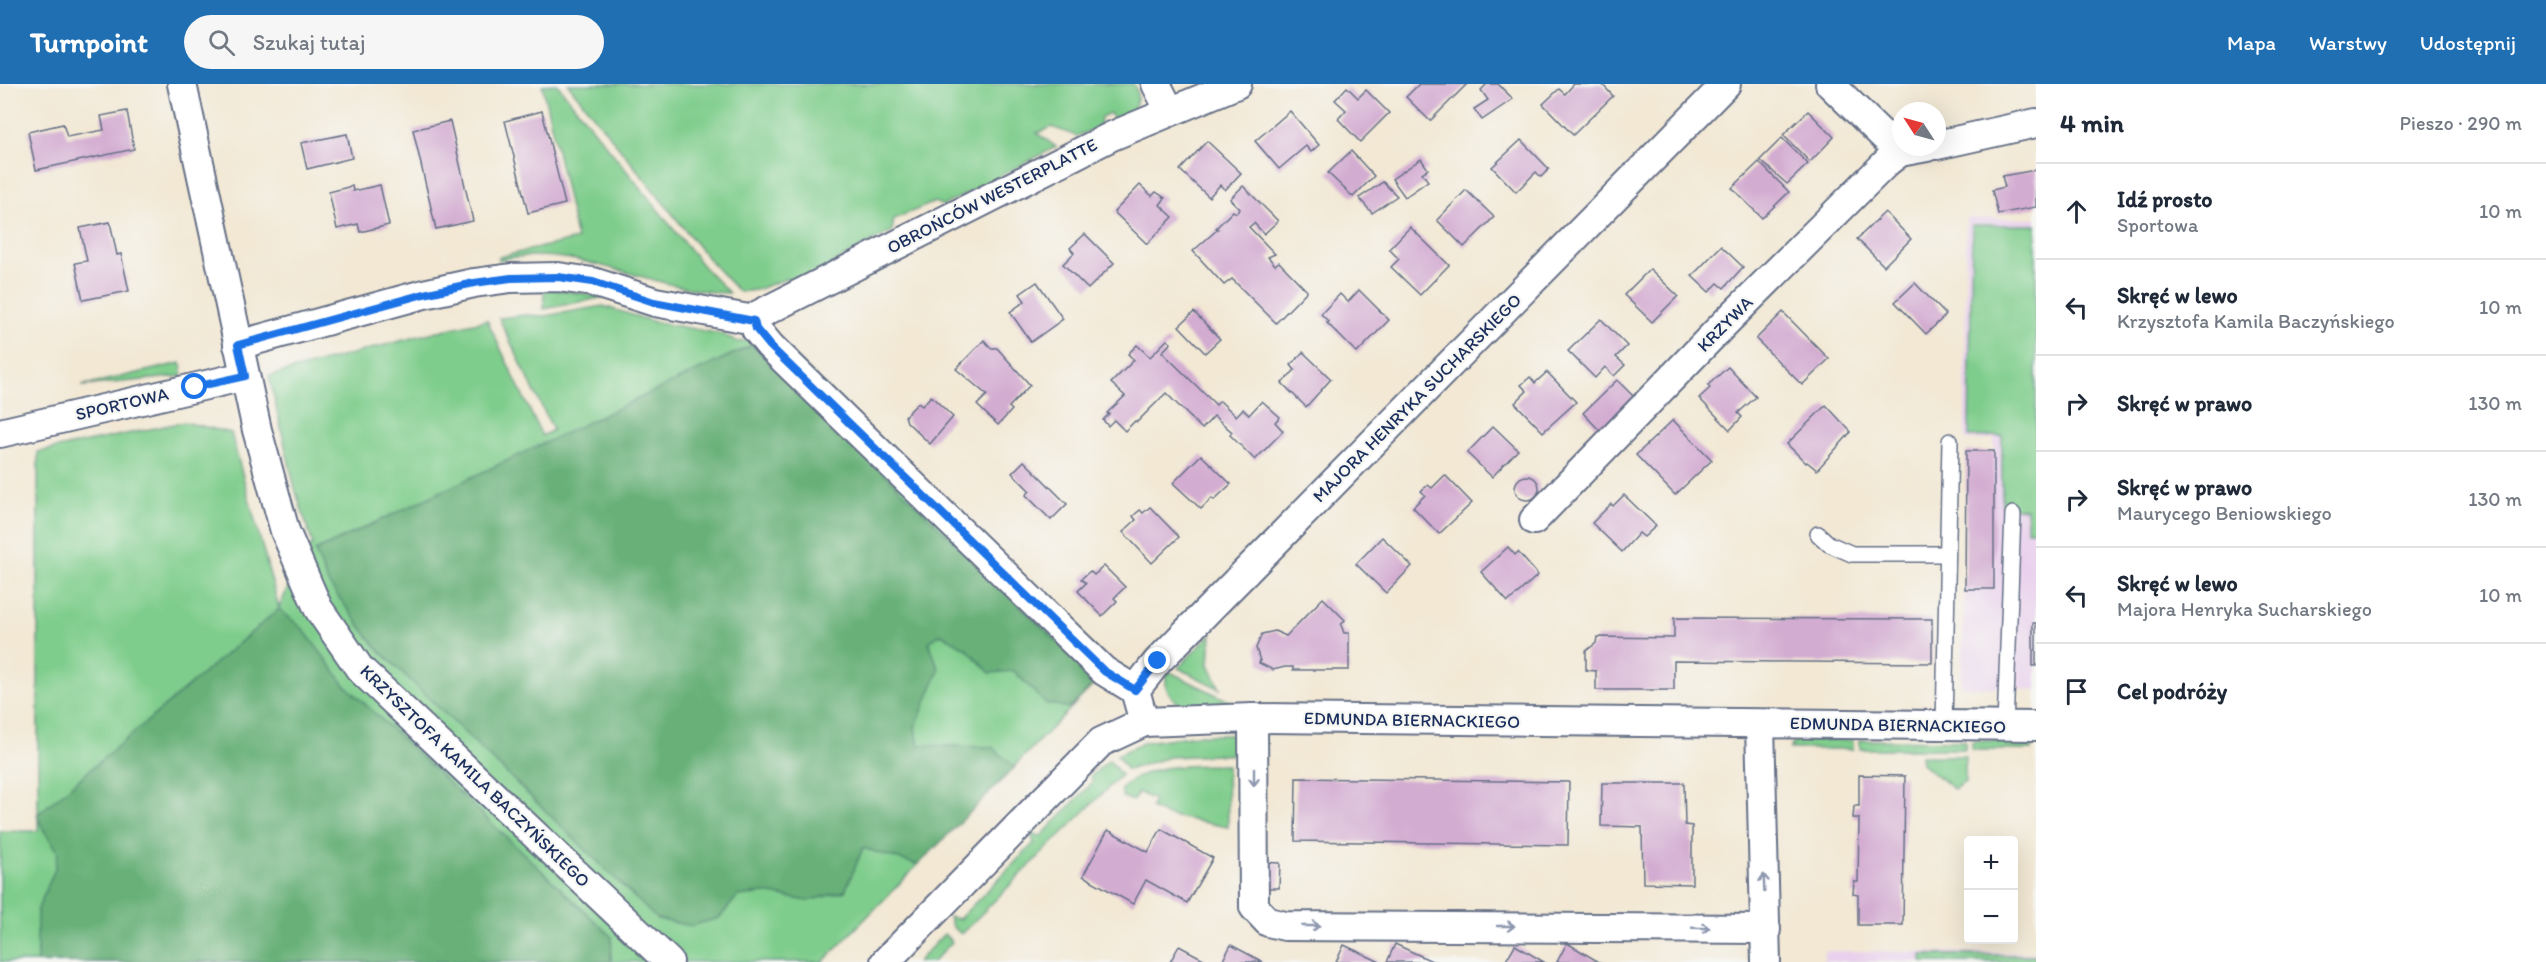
<!DOCTYPE html>
<html lang="pl">
<head>
<meta charset="utf-8">
<style>
  :root { --surface:#fff; --page:#f6f6f7; --text:#1f2937; --muted:#747a83; --line:#e0e1e3; --accent:#1f6fb2 }
  body { margin:0; font-family:Itim,sans-serif; background:var(--page); color:var(--text) }
  .controls { position:absolute; right:18px; bottom:18px; display:grid; overflow:hidden; border-radius:6px; box-shadow:0 6px 24px #0002 }
  .controls button { width:54px; height:54px; display:grid; place-items:center; padding:0; border:0; border-bottom:2px solid var(--line); background:var(--surface); color:var(--text); font:30px sans-serif }
  .compass { position:absolute; left:1892px; top:18px; width:54px; height:54px; border-radius:50%; background:var(--surface); box-shadow:0 6px 24px #0002; rotate:306deg }
  .stop { position:absolute; width:18px; height:18px; margin:-14px; border:4px solid #1a73e8; border-radius:50%; background:#fff }
  .stop.end { background:#1a73e8; border-color:#fff; box-shadow:0 2px 6px #0008 }
  .list { margin:0; padding:0; list-style:none }
  h2 { display:flex; justify-content:space-between; align-items:center; height:78px; margin:0; padding:0 24px; font-size:26px }
  h2 small { font-size:20px; font-weight:400; color:var(--muted) }
  .list li { display:grid; grid-template-columns:39px 1fr auto; gap:18px; align-items:center; box-sizing:border-box; height:96px; padding:0 24px; border-top:2px solid var(--line) }
  .list b { display:block; font-size:22px; white-space:nowrap }
  .list p { margin:0; font-size:20px; white-space:nowrap; color:var(--muted) }
  .list em { font-size:20px; font-style:normal; color:var(--muted) }
  .icon { flex:none; width:33px; height:33px; fill:none; stroke:currentColor; stroke-width:2; stroke-linecap:round; stroke-linejoin:round }
  .map { position:relative; flex:none; width:2036px; height:878px; overflow:hidden }
  header { display:flex; align-items:center; gap:36px; box-sizing:border-box; height:84px; padding:0 30px; background:var(--accent); color:#fff }
  header strong { font-size:28px }
  nav { display:flex; gap:33px; margin-inline-start:auto; font-size:21px }
  .search { width:420px; height:54px; background:var(--page); display:flex; align-items:center; gap:15px; box-sizing:border-box; padding:0 21px; border-radius:33px; color:var(--muted); font-size:22px }
  main { display:flex }
  aside { flex:1; background:var(--surface) }
  .map>svg:first-child { display:block }
  .built { fill:#e9d1ed }
  .green { fill:#7fcd8c; stroke:#4d7e75; stroke-width:1.5 }
  .forest { fill:#67b078; stroke:#41706b; stroke-width:1.5 }
  .building { fill:#d3acd1 }
  .lines { fill:none; stroke-linecap:round; stroke-linejoin:round }
  .lane-casing { stroke:#667087; stroke-width:18 }
  .street-casing { stroke:#667087; stroke-width:32 }
  .lane { stroke:#fff; stroke-width:15 }
  .street { stroke:#fff; stroke-width:28 }
  .oneway { stroke:#8d97ae }
  .route { stroke:#1a73e8; stroke-width:8 }
  .labels { text-anchor:middle; dominant-baseline:central; stroke-width:4.5; stroke-linejoin:round; paint-order:stroke }
  .street-label { font-size:18px; fill:#1b2f5e; stroke:#f6f6f2 }
</style>
</head>
<body>
<header>
<strong>Turnpoint</strong>
<div class="search"><svg class="icon" aria-label="search" viewBox="0 0 24 24"><circle cx="10" cy="10" r="6"/><path d="M15 15l6 6"/></svg>Szukaj tutaj</div>
<nav><a>Mapa</a><a>Warstwy</a><a>Udostępnij</a></nav>
</header>
<main>
<div class="map">
<svg width="2036" height="878" viewBox="0 0 2036 878">
  <rect width="100%" height="100%" fill="#f6f6f2"/>
  <filter id="ink" filterUnits="userSpaceOnUse"><feTurbulence type="fractalNoise" baseFrequency=".0167" numOctaves="2"/><feDisplacementMap in="SourceGraphic" scale="12" xChannelSelector="R" yChannelSelector="G"/><feConvolveMatrix kernelMatrix="1 2 1 2 8 2 1 2 1" color-interpolation-filters="sRGB"/></filter>
  <filter id="wash" filterUnits="userSpaceOnUse"><feTurbulence type="fractalNoise" baseFrequency=".008" numOctaves="4" result="noise"/><feDisplacementMap in="SourceGraphic" scale="24" xChannelSelector="R" yChannelSelector="G"/><feGaussianBlur stdDeviation="1.35" result="paint"/><feColorMatrix in="noise" values="0 0 0 0 0 0 0 0 0 0 0 0 0 0 0 0 0 1.4 0 .05"/><feComposite in="paint" operator="in"/></filter>
  <g filter="url(#wash)">
    <rect width="100%" height="100%" fill="#f2e8d4"/>
    <g class="built">
      <polygon points="1966,134 2036,135 2036,606 1961,602 1965,505 1994,505 1994,355 1965,356"/>
      <polygon points="1824,867 2036,869 2036,878 1824,878"/>
    </g>
    <g class="green">
      <path d="M557,0L703,182L729,209C651,207 578,158 499,176V173L577,155L542,1Z"/>
      <path d="M568,0H1134C1140,11 1137,18 1132,29L1114,36L1110,29L1101,33L1099,44L1076,52L1052,43L1037,49L1056,63L943,122L935,118L894,135L892,147L791,202L788,194L756,206L739,208L711,178Z"/>
      <polygon points="1972,141 2036,141 2036,446 2027,446 2027,425 2002,423 2002,352 1969,353"/>
      <polygon points="547,204 605,213 544,225 544,207"/>
      <polygon points="603,222 655,238 722,250 738,258 773,251 1112,582 823,878 0,878 0,747 38,747 38,368 184,338 231,349 279,524 304,466 313,461 295,405 269,292 434,248 487,236 542,352 553,346 499,234 525,231 544,232"/>
      <polygon points="181,279 183,292 82,302 85,301"/>
      <polygon points="1211,550 1209,580 1220,605 1178,584"/>
      <path d="M1168,587L1241,623L1181,621C1168,612 1162,602 1168,587Z"/>
      <polygon points="1197,651 1240,651 1243,670 1169,673 1127,686 1117,671 1145,658"/>
      <polygon points="1803,656 1853,656 1853,665 1790,665 1793,659"/>
      <polygon points="1860,656 1965,657 1965,665 1860,665"/>
      <rect x="1972" y="657" width="60" height="9"/>
      <polygon points="1921,672 1965,672 1965,698 1954,705 1922,680"/>
      <polygon points="1109,676 1121,691 961,850 952,842 949,833 959,835 1034,759 1031,750 1041,752 1093,698 1091,692"/>
      <path d="M1227,681L1228,743L1166,731L1151,724L1154,716L1138,708L1133,717L1123,713L1121,705C1147,678 1192,682 1227,681Z"/>
      <polygon points="944,850 952,858 933,878 917,878"/>
      <rect x="1922" y="871" width="114" height="7"/>
    </g>
    <g class="forest">
      <polygon points="752,261 1097,597 1070,624 1045,619 1014,587 990,589 967,565 941,550 929,558 939,586 915,644 919,661 992,663 1015,683 918,781 863,764 845,807 807,817 765,809 738,812 719,834 691,842 657,835 376,563 328,499 315,467"/>
      <polygon points="279,525 303,545 345,601 612,853 611,878 37,878 37,827 55,785 58,768 43,745 37,731"/>
    </g>
    <g id="blocks">
      <g class="building">
        <polygon points="1419,0 1467,0 1430,37 1406,13"/>
        <polygon points="1487,0 1498,0 1513,15 1482,36 1474,25 1488,16 1481,6"/>
        <polygon points="1574,0 1602,0 1613,12 1573,51 1543,20 1559,5 1565,10"/>
        <polygon points="1347,3 1358,14 1366,6 1389,29 1360,58 1338,35 1346,26 1335,16"/>
        <polygon points="127,27 134,65 36,86 28,48 63,40 67,53 88,49 104,46 101,32"/>
        <polygon points="542,27 565,120 528,129 505,37"/>
        <polygon points="1290,27 1319,61 1311,68 1306,62 1279,85 1255,57"/>
        <polygon points="1808,27 1834,53 1810,78 1783,51"/>
        <polygon points="450,37 473,137 436,145 413,46"/>
        <polygon points="347,50 352,74 307,85 301,59"/>
        <polygon points="1782,54 1808,80 1787,100 1760,76"/>
        <polygon points="1521,56 1549,85 1541,93 1536,88 1516,108 1492,83"/>
        <polygon points="1207,57 1241,89 1225,106 1220,101 1209,113 1180,86"/>
        <polygon points="1351,67 1374,92 1353,113 1328,89"/>
        <polygon points="1421,75 1428,85 1422,89 1428,97 1405,113 1392,95"/>
        <polygon points="1759,78 1789,108 1762,134 1732,104"/>
        <polygon points="2036,86 2036,123 1998,130 1992,106 2005,103 2002,92"/>
        <polygon points="1383,98 1397,112 1372,129 1359,114"/>
        <polygon points="380,101 389,141 360,148 358,140 337,145 329,108 352,102 353,107"/>
        <polygon points="1140,101 1152,112 1156,108 1165,114 1160,121 1173,133 1147,160 1114,128"/>
        <polygon points="1243,102 1278,137 1264,150 1254,139 1249,143 1275,170 1268,173 1275,181 1279,178 1307,207 1276,239 1232,195 1224,201 1193,167 1218,145 1216,144 1233,127 1236,129 1240,125 1230,115"/>
        <polygon points="1466,106 1494,133 1464,163 1437,136"/>
        <polygon points="1885,128 1911,155 1884,182 1857,155"/>
        <polygon points="110,138 117,171 121,170 129,207 83,216 75,179 87,177 80,144"/>
        <polygon points="1410,143 1449,181 1420,211 1391,183 1399,175 1389,165"/>
        <polygon points="1085,150 1114,179 1088,205 1063,180 1074,169 1070,164"/>
        <polygon points="1721,162 1743,183 1724,204 1718,199 1709,208 1692,192"/>
        <polygon points="1650,185 1678,212 1652,238 1624,211"/>
        <polygon points="1037,198 1063,235 1031,258 1010,228 1025,217 1020,210"/>
        <polygon points="1915,199 1946,231 1926,250 1895,218"/>
        <polygon points="1359,206 1389,236 1357,269 1327,239 1329,238 1321,230 1340,210 1348,218"/>
        <polygon points="1194,228 1220,255 1205,269 1179,242"/>
        <polygon points="1783,228 1829,275 1802,301 1756,255"/>
        <polygon points="1601,235 1627,262 1616,273 1625,281 1614,292 1605,283 1595,294 1568,267"/>
        <polygon points="984,256 991,264 997,264 1030,301 1009,323 1012,326 998,341 977,321 987,311 956,285"/>
        <polygon points="1167,256 1171,259 1162,268 1216,321 1220,317 1236,332 1243,325 1249,331 1262,317 1280,333 1275,338 1283,347 1255,376 1230,351 1232,348 1214,332 1202,345 1166,309 1137,338 1135,337 1125,347 1114,336 1108,342 1103,336 1109,330 1107,329 1125,312 1111,299 1134,276 1128,270 1137,261 1150,273"/>
        <polygon points="1303,268 1331,295 1306,323 1282,299 1295,286 1291,281"/>
        <polygon points="1728,283 1756,313 1738,329 1742,333 1730,346 1699,314 1710,304 1708,301"/>
        <polygon points="1547,288 1576,318 1543,348 1515,319 1527,307 1521,301 1530,293 1535,299"/>
        <polygon points="1617,296 1638,317 1604,351 1583,329"/>
        <polygon points="931,312 953,333 930,360 907,338 905,332 918,319 922,322"/>
        <polygon points="1826,321 1851,348 1817,386 1807,378 1806,379 1787,360"/>
        <polygon points="1673,336 1712,376 1675,411 1636,371"/>
        <polygon points="1493,342 1518,366 1492,393 1467,369"/>
        <polygon points="1966,367 1994,367 1994,505 1965,505"/>
        <polygon points="1201,371 1231,400 1214,416 1212,414 1201,425 1173,399"/>
        <polygon points="1024,377 1067,420 1051,436 1026,411 1030,407 1012,389"/>
        <polygon points="1445,391 1472,419 1439,450 1413,423 1425,411 1421,407 1428,401 1432,404"/>
        <circle cx="1527" cy="404" r="12"/>
        <polygon points="1624,411 1656,442 1644,453 1639,449 1622,468 1592,439 1611,420 1613,422"/>
        <polygon points="1150,423 1179,453 1152,479 1123,448 1136,436 1133,432 1140,426 1143,429"/>
        <polygon points="1382,453 1412,482 1386,509 1356,480"/>
        <polygon points="1508,463 1515,471 1518,468 1538,491 1508,518 1481,488"/>
        <polygon points="1104,482 1125,503 1114,514 1117,517 1102,532 1078,507 1086,499 1081,495 1090,487 1094,491"/>
        <polygon points="1323,514 1345,536 1341,541 1344,549 1349,549 1349,586 1293,586 1293,583 1285,583 1273,586 1259,579 1260,577 1256,564 1262,550 1275,547 1286,552"/>
        <polygon points="1674,534 1932,535 1932,579 1674,577 1674,606 1596,606 1596,587 1586,586 1586,567 1596,559 1597,553 1674,554"/>
        <rect x="2033" y="539" width="3" height="43"/>
        <polygon points="1859,691 1905,692 1903,841 1858,841 1858,811 1853,810 1854,798 1858,798 1859,734 1853,734 1854,722 1859,722"/>
        <polygon points="1296,694 1569,698 1568,761 1295,757"/>
        <polygon points="1602,699 1684,699 1685,741 1692,742 1692,800 1643,799 1642,743 1601,742"/>
        <polygon points="1161,745 1213,774 1187,819 1146,796 1133,820 1083,792 1108,746 1148,768"/>
        <polygon points="1259,778 1280,779 1279,804 1259,804"/>
        <polygon points="1567,859 1599,878 1557,878"/>
        <polygon points="1395,860 1434,878 1387,878"/>
        <polygon points="1231,861 1263,878 1222,878"/>
        <polygon points="1344,861 1380,878 1336,878"/>
        <polygon points="1515,861 1544,878 1505,878"/>
        <polygon points="1179,862 1209,878 1170,878"/>
      </g>
    </g>
  </g>
  <g filter="url(#ink)">
    <use href="#blocks" fill-opacity="0" stroke="#667087" stroke-width="1.5"/>
    <g class="lines">
      <g class="lane-casing">
        <g id="lane">
          <polyline points="1818,450 1829,460 1852,470 1947,470"/>
          <polyline points="1944,642 1950,357"/>
          <polyline points="2005,642 2013,430"/>
        </g>
      </g>
      <g class="street-casing">
        <g id="street">
          <polyline points="182,0 257,346 285,447 318,524 360,585 669,878"/>
          <polyline points="1156,0 1170,27"/>
          <polyline points="1830,0 1900,68"/>
          <polyline points="1937,61 2036,39"/>
          <polyline points="754,236 758,231 1112,52 1237,0"/>
          <polyline points="754,236 756,245 770,262 1104,587 1135,606"/>
          <polyline points="238,261 424,210 474,199 511,194 558,193 593,198 655,218 754,236"/>
          <polyline points="0,349 245,292"/>
          <polyline points="1534,436 1726,238 1887,78 1900,68 1927,63"/>
          <polyline points="1253,634 1254,823 1268,838 1285,842 1766,845"/>
          <polyline points="1144,638 1135,606 1158,577 1726,0"/>
          <polyline points="1760,640 1766,878"/>
          <polyline points="885,878 1101,658 1144,638 1253,634 2036,642"/>
        </g>
      </g>
      <use href="#lane" class="lane"/>
      <use href="#street" class="street"/>
    </g>
    <defs><path id="oneway-shaft" d="M-6 0H5M1.5-3L5.5 0L1.5 3" fill="none" stroke-width="1.6" stroke-linecap="round" stroke-linejoin="round" transform="scale(1.5)"/></defs>
    <g class="oneway">
      <use href="#oneway-shaft" transform="translate(1254 693) rotate(90)"/>
      <use href="#oneway-shaft" transform="translate(1764 799) rotate(-92)"/>
      <use href="#oneway-shaft" transform="translate(1311 842)"/>
      <use href="#oneway-shaft" transform="translate(1506 842)"/>
      <use href="#oneway-shaft" transform="translate(1701 844) rotate(2)"/>
    </g>
  </g>
  <g class="lines" filter="url(#ink)">
    <polyline class="route" points="195,303 245,292 238,261 424,210 474,199 511,194 558,193 593,198 654,218 754,237 756,245 770,262 1104,587 1135,606 1158,577"/>
  </g>
  <g class="labels">
    <g class="street-label">
      <text transform="translate(992 112) rotate(-27)">OBROŃCÓW WESTERPLATTE</text>
      <text transform="translate(1725 240) rotate(-45)">KRZYWA</text>
      <text transform="translate(1417 314) rotate(-45)">MAJORA HENRYKA SUCHARSKIEGO</text>
      <text transform="translate(122 320) rotate(-13)">SPORTOWA</text>
      <text transform="translate(1412 636) rotate(1)">EDMUNDA BIERNACKIEGO</text>
      <text transform="translate(1898 641) rotate(1)">EDMUNDA BIERNACKIEGO</text>
      <text transform="translate(475 692) rotate(44)">KRZYSZTOFA KAMILA BACZYŃSKIEGO</text>
    </g>
  </g>
</svg>
<div class="controls">
<button>+</button>
<button>−</button>
</div>
<svg class="compass" viewBox="-18 -18 36 36"><path d="M0-13l5 13h-10z" fill="#e53935"/><path d="M0 13l5-13h-10z" fill="#747a83"/></svg>
<div class="stop" style="left:195px;top:303px"></div>
<div class="stop end" style="left:1158px;top:577px"></div>
</div>
<aside>
<h2>4 min<small>Pieszo · 290 m</small></h2>
<ul class="list">
<li><svg class="icon" aria-label="ahead" viewBox="0 0 24 24"><path d="M12 20V5M6 11l6-6 6 6"/></svg><div><b>Idź prosto</b><p>Sportowa</p></div><em>10 m</em></li>
<li><svg class="icon" aria-label="left" viewBox="0 0 24 24"><path d="M17 20v-9H6M10 6l-5 5 5 5"/></svg><div><b>Skręć w lewo</b><p>Krzysztofa Kamila Baczyńskiego</p></div><em>10 m</em></li>
<li><svg class="icon" aria-label="right" viewBox="0 0 24 24"><path d="M7 20v-9h11M14 6l5 5-5 5"/></svg><div><b>Skręć w prawo</b></div><em>130 m</em></li>
<li><svg class="icon" aria-label="right" viewBox="0 0 24 24"><path d="M7 20v-9h11M14 6l5 5-5 5"/></svg><div><b>Skręć w prawo</b><p>Maurycego Beniowskiego</p></div><em>130 m</em></li>
<li><svg class="icon" aria-label="left" viewBox="0 0 24 24"><path d="M17 20v-9H6M10 6l-5 5 5 5"/></svg><div><b>Skręć w lewo</b><p>Majora Henryka Sucharskiego</p></div><em>10 m</em></li>
<li><svg class="icon" aria-label="arrive" viewBox="0 0 24 24"><path d="M6 21V4h12l-3 4 3 4H6"/></svg><div><b>Cel podróży</b></div></li>
</ul>
</aside>
</main>
</body>
</html>
